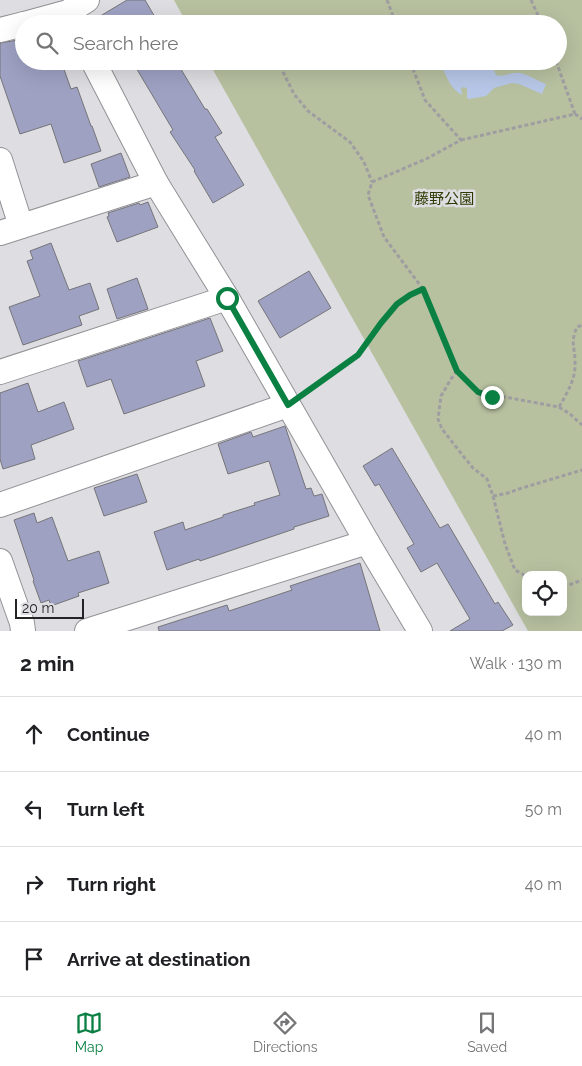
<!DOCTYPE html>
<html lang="en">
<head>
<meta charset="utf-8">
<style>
  :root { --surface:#fff; --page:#f2f2f2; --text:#202124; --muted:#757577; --line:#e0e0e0; --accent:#0b8043 }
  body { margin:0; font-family:Raleway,"Noto Sans JP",sans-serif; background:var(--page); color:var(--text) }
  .controls { position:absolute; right:15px; bottom:15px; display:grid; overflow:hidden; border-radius:10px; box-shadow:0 5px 20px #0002 }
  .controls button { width:45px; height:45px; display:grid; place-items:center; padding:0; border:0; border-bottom:1px solid var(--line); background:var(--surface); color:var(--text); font:25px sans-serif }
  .scale { position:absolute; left:15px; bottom:12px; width:69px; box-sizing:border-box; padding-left:5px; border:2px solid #232325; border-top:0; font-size:14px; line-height:18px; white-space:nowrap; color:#232325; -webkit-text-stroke:4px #dedee2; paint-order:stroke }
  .stop { position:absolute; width:15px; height:15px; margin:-11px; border:4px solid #0b8043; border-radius:50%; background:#fff }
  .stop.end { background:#0b8043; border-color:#fff; box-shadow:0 1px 5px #0008 }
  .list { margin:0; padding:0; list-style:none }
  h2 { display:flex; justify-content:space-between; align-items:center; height:65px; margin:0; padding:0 20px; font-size:21px }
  h2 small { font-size:16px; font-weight:400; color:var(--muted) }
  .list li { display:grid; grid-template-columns:32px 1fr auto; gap:15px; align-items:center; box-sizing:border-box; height:75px; padding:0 20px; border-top:1px solid var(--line) }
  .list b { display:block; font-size:19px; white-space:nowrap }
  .list em { font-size:16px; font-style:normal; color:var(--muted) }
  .icon { flex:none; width:28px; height:28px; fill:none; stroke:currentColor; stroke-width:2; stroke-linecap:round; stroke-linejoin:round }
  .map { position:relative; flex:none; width:582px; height:631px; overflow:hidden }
  .search { position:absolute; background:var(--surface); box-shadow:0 5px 20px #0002; left:15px; right:15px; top:15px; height:55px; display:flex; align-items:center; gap:12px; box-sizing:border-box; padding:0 18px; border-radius:28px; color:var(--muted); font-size:19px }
  .sheet { height:365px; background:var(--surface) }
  nav { display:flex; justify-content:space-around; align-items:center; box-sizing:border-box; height:70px; border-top:1px solid var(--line); background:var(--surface); font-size:14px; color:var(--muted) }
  nav a { display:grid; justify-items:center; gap:2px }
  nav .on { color:var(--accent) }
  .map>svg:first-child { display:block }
  .green { fill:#b7c1a0; fill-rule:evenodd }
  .water { fill:#b7c7e7 }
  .building { fill:#9ea1c2; stroke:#757579 }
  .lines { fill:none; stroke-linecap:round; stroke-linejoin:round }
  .minor-casing { stroke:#929296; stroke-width:26 }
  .path { stroke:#9e9ea1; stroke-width:3; stroke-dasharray:4 2.5; stroke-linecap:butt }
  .minor { stroke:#fff; stroke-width:24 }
  .route { stroke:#0b8043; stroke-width:6 }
  .labels { text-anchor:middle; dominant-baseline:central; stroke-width:5; stroke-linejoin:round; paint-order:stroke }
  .park-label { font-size:15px; fill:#2e3a01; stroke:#dedee2 }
</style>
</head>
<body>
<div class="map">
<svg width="582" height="631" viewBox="0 0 582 631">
  <rect width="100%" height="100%" fill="#dedee2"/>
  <path class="green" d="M174,0H582V631H528L208,61H558V24H187ZM526,575H563V612H526Z"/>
  <path class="water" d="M454,61H493L492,65L496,75C505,78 511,71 520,73C527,74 538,81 546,84L542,94L519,84L512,83L494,88L486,96L469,99L467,98V89L464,87L461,88L462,95C451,89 447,78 442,67L449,63L451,65L454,63Z"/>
  <g class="building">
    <polygon points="127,0 145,0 159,24 87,24"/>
    <polygon points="18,40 24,55 24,61 61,61 71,89 77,87 91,126 92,126 101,151 64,163 51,124 20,134 0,76 0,43"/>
    <polygon points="132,61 176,61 205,109 207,109 222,133 215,137 244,185 213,203 194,171 195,170 170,132 173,130"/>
    <polygon points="121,153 130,177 99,187 91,164"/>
    <polygon points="148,202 158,227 117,242 107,217 109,216 108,213 139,203 140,205"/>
    <polygon points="51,243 69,290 90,283 99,309 79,316 82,325 23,345 9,307 40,296 27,261 33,259 30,251"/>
    <polygon points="309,271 331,308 280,338 258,301"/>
    <polygon points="137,278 148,309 117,319 107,289"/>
    <polygon points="210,318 223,351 196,361 205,386 124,414 111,379 87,387 78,361"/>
    <polygon points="28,383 38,412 64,402 74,429 31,445 35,459 3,469 0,459 0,393"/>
    <polygon points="285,426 306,489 311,488 314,496 322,494 329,516 294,527 294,529 200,561 199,559 167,570 154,532 183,522 185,530 223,517 223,515 255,505 254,503 280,495 269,461 228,474 218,444 251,432 253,437"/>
    <polygon points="392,448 440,528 448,524 495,604 498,602 513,625 502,631 450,631 470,619 437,563 421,572 407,548 414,544 379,484 375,486 363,466"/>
    <polygon points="137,474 147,502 104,516 94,488"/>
    <polygon points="34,513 37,523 52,517 68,561 99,551 109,583 78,593 79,596 51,606 49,600 41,603 33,581 34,580 14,520"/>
    <polygon points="360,563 380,631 159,631 158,627 227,605 229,611 292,590 290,586"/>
  </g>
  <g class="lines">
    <g class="minor-casing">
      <g id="minor">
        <polyline points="24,24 68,12 87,0"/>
        <polyline points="0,30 24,24"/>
        <polyline points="93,61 156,183 227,298 367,542 420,631"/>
        <polyline points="0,160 21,226"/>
        <polyline points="0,233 156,183"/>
        <polyline points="0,372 227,298"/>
        <polyline points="0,505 288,405"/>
        <polyline points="0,561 22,623 23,631"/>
        <polyline points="87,631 367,542"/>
      </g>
    </g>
    <g class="path">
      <polyline points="387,0 396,24"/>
      <polyline points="531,0 542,24"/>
      <polyline points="280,66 294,94 308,111 350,142 364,162 372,182"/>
      <polyline points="575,114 582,119"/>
      <polyline points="461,140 575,114 556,61"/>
      <path d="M423,289L457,371L478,392L492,397H505L559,407C567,393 576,379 575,362C575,346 570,343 577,327L582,325"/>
      <polyline points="457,371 451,379 441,396 438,419 442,429 464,457 473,468 487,479 493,496 505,544 515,570 526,576"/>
      <polyline points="308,391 358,355 381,323 397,304 410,295 423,289 384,237 368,195 372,182 426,159 461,140 425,100 410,61"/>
      <polyline points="559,407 570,414 582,425"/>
      <polyline points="493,496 508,493 519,489 582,470"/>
      <polyline points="563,584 569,585 582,580"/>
    </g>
    <use href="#minor" class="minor"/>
  </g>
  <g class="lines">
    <polyline class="route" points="227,298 288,405 358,355 381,323 397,304 410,295 423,289 457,371 478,392 492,397"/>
  </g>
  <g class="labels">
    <g class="park-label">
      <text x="444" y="199">藤野公園</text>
    </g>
  </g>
</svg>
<div class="controls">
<button><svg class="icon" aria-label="locate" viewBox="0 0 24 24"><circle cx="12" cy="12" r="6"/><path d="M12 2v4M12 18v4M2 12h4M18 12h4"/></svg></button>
</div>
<div class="scale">20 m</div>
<div class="stop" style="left:227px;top:298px"></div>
<div class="stop end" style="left:492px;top:397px"></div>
<div class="search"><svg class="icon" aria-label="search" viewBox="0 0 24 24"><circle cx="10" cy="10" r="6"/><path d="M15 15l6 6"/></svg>Search here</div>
</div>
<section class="sheet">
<h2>2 min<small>Walk · 130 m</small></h2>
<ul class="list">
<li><svg class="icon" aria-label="ahead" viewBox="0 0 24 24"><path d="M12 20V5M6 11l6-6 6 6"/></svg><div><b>Continue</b></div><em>40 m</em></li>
<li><svg class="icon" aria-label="left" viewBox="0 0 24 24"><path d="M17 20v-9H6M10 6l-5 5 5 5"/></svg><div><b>Turn left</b></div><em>50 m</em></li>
<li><svg class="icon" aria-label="right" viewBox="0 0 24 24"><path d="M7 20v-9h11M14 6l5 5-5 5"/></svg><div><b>Turn right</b></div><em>40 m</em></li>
<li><svg class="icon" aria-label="arrive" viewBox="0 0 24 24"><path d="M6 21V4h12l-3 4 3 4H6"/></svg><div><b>Arrive at destination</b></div></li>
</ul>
</section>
<nav>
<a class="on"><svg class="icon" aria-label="map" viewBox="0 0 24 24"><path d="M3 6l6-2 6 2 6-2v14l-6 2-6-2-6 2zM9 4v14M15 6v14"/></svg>Map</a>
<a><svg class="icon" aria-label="directions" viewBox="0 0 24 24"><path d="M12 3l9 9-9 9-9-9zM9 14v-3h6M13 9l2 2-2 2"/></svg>Directions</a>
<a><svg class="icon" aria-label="saved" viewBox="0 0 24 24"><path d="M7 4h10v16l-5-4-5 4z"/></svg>Saved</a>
</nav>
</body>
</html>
